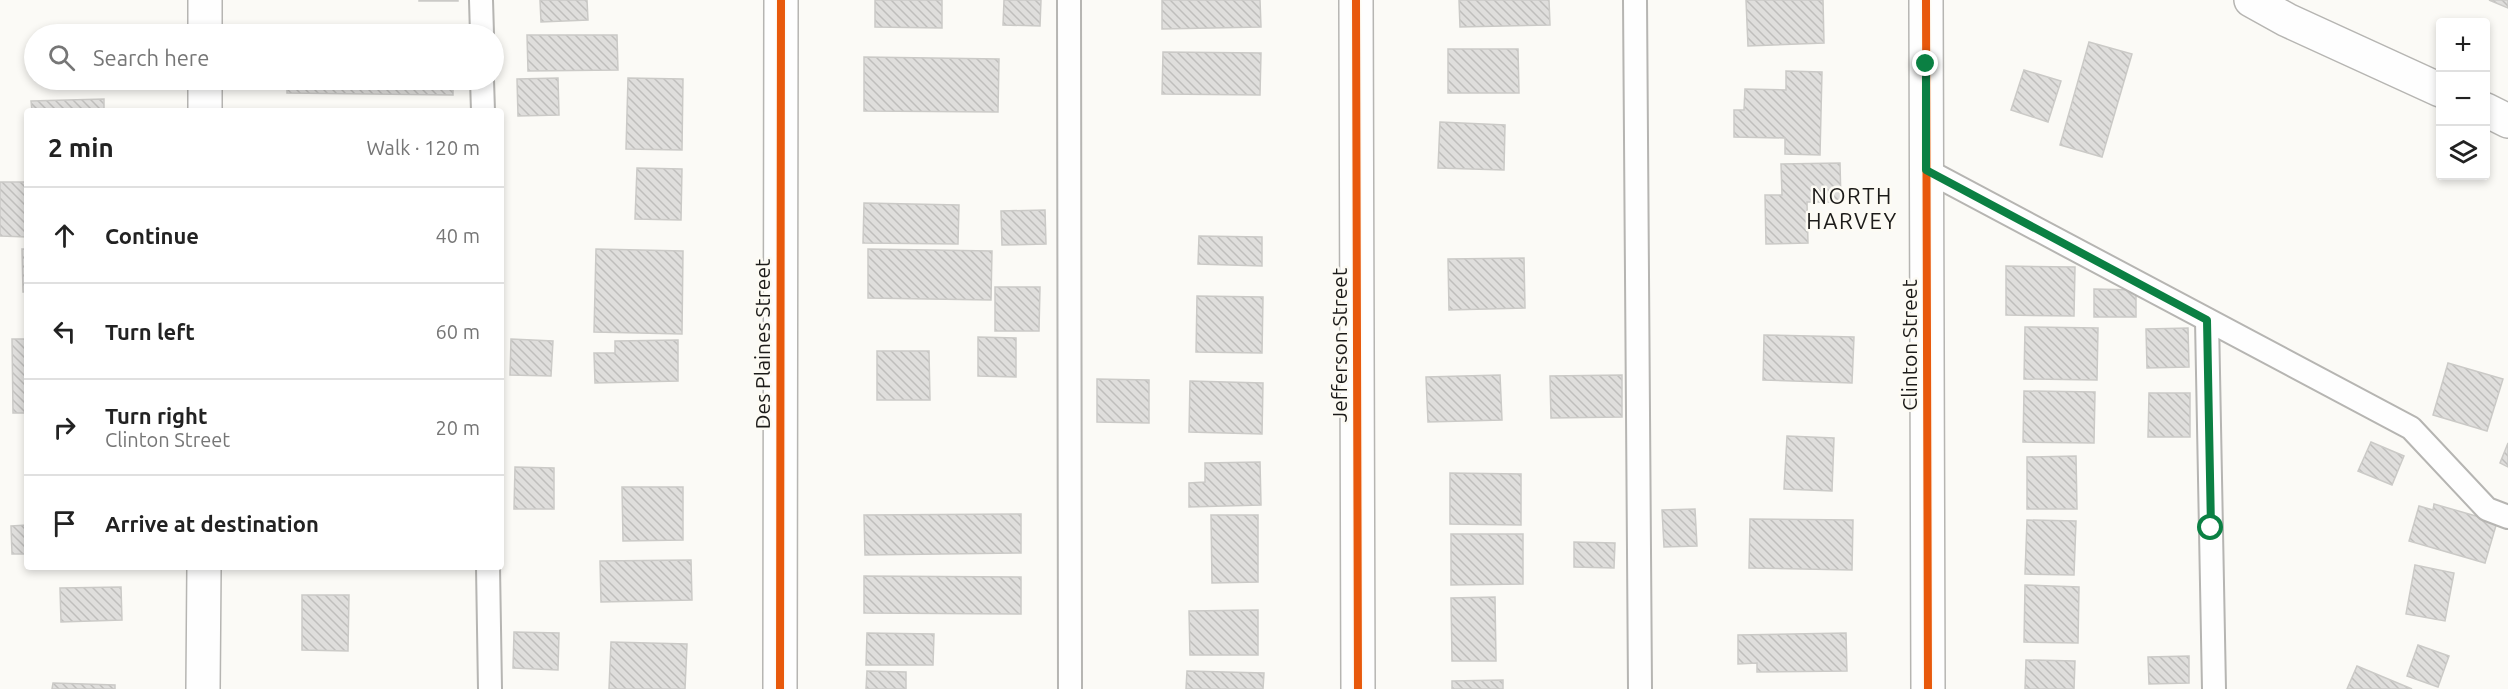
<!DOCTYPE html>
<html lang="en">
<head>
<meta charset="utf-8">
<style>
  :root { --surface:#fff; --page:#f2f2f2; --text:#222; --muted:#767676; --line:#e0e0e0 }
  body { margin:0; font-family:Ubuntu,sans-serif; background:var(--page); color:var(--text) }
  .controls { position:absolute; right:18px; top:18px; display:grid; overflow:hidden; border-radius:6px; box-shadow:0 3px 9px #0003 }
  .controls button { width:54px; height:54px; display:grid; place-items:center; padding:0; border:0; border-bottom:2px solid var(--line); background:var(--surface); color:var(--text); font:30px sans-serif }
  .stop { position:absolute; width:18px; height:18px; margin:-14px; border:4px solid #0b8043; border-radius:50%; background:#fff }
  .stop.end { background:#0b8043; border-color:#fff; box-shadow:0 2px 6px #0008 }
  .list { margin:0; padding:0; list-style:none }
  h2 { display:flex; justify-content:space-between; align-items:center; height:78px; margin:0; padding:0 24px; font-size:26px }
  h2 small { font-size:20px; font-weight:400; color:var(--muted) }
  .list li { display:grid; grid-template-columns:39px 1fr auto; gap:18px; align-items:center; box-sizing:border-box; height:96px; padding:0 24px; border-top:2px solid var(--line) }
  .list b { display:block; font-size:22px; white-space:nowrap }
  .list p { margin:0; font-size:20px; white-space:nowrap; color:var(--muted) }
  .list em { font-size:20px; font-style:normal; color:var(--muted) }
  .icon { flex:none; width:33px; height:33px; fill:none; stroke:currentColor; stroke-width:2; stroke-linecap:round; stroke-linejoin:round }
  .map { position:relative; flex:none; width:2508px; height:689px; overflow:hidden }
  .search { position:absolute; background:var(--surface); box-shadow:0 3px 9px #0003; left:24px; top:24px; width:480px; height:66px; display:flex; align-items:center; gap:15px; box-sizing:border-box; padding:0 21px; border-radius:33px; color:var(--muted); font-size:22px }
  .panel { position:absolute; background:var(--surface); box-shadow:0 3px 9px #0003; left:24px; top:108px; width:480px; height:462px; border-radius:6px }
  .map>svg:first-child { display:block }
  .building { fill:url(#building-back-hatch); stroke:#cbcac7; stroke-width:1.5 }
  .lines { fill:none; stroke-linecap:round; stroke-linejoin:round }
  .service-casing { stroke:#b6b5b2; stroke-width:26 }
  .minor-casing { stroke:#b6b5b2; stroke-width:36 }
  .service { stroke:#fefefe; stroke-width:22 }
  .minor { stroke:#fefefe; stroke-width:33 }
  .cycleway-casing { stroke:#fdfbf4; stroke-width:11 }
  .cycleway { stroke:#e8590c; stroke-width:8 }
  .route { stroke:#0b8043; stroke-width:8 }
  .labels { text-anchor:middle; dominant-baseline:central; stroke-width:5; stroke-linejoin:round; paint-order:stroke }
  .street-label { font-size:21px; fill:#1c1b19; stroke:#fdfbf4 }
  .neighbourhood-label { font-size:22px; letter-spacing:1.5px; fill:#1c1b19; stroke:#fdfbf4 }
</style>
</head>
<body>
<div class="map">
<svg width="2508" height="689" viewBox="0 0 2508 689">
  <defs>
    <pattern id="building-back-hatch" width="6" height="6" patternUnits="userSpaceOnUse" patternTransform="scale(1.5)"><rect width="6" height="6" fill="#dfdedc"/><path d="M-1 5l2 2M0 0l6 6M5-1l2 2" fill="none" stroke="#bfbebc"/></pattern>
  </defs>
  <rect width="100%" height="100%" fill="#fbfaf6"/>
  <g class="building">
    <rect x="419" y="0" width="39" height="1"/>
    <polygon points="540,0 587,0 588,20 541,22"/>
    <polygon points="875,0 942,0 942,28 875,27"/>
    <polygon points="1004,0 1041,0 1040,26 1003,25"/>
    <polygon points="1162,0 1260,0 1261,27 1162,29"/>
    <polygon points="1459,0 1549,0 1550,25 1460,27"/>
    <polygon points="1746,0 1823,0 1824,43 1748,46"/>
    <polygon points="2489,0 2508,0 2508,8"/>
    <polygon points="527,35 617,35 618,70 528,71"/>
    <polygon points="2089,42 2132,54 2102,157 2060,145"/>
    <polygon points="1448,49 1518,49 1519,93 1448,93"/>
    <polygon points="1163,52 1261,53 1260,95 1162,94"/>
    <polygon points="864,57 999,59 998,112 864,111"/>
    <polygon points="2024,70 2061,81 2048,122 2011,110"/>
    <polygon points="1786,71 1822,72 1820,155 1785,154 1785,138 1734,137 1734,110 1744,110 1745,89 1786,90"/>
    <polygon points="558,78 559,115 518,116 517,79"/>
    <polygon points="628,78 683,79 682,150 626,149"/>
    <polygon points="287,80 453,80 453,95 287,93"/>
    <polygon points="104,99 104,111 32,111 31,101"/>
    <polygon points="1440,122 1505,125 1504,170 1438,168"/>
    <polygon points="1840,163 1841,202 1807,202 1808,243 1766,244 1765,195 1782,195 1781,164"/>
    <polygon points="637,168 682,169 681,220 635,219"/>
    <polygon points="0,182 27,182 27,237 0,236"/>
    <polygon points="864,203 959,205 958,244 863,243"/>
    <polygon points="1045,210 1046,244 1002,245 1001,211"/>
    <polygon points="1199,236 1262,237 1262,266 1198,264"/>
    <polygon points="22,249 27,249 27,292 23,292"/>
    <polygon points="596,249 683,251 682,334 594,332"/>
    <polygon points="868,249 992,251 991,300 868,298"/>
    <polygon points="1524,258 1525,308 1449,310 1448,259"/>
    <polygon points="2006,266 2075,267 2074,316 2006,315"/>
    <polygon points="995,287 1040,287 1039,331 995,331"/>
    <polygon points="2094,289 2136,290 2136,317 2094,317"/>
    <polygon points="1197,296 1263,297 1262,353 1196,352"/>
    <polygon points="2025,327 2098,328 2097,380 2024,379"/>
    <polygon points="2188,328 2189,367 2147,368 2146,329"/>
    <polygon points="1764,335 1854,337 1852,383 1763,380"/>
    <polygon points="978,337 1016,338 1016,377 978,376"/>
    <polygon points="12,339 27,339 27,413 13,413"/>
    <polygon points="511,339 553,341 551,376 510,375"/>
    <polygon points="678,340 678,381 595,383 594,353 615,353 615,341"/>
    <polygon points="877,351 929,351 930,400 877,400"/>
    <polygon points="2448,363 2503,379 2487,431 2433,415"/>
    <polygon points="1500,375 1502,420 1428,422 1426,377"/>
    <polygon points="1622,375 1622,417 1551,418 1550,376"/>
    <polygon points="1097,379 1149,380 1149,423 1097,422"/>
    <polygon points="1190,381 1263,383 1262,434 1189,432"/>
    <polygon points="2024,391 2095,392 2094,443 2023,442"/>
    <polygon points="2149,393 2190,393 2190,437 2148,437"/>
    <polygon points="1787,436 1834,438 1832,491 1784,489"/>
    <polygon points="2371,442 2404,456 2392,485 2358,471"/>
    <polygon points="2508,443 2508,467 2500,463"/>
    <polygon points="2076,456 2077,509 2027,509 2027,457"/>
    <polygon points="1260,462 1261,505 1189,507 1189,483 1205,482 1205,463"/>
    <polygon points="515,467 554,468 554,509 514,509"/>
    <polygon points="1450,473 1521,474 1521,525 1450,524"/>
    <polygon points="622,487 683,487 683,540 623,541"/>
    <polygon points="2434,504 2497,522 2485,563 2409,541 2419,506 2433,510"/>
    <polygon points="1695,509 1697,546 1664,547 1662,510"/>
    <polygon points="1021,514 1021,553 865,555 864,515"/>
    <polygon points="1211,515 1258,515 1258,582 1212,583"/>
    <polygon points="1750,519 1853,520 1852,570 1749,568"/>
    <polygon points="2027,520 2076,521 2074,575 2025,574"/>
    <polygon points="27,525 27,554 12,554 11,526"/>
    <polygon points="1451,534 1523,534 1523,584 1451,585"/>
    <polygon points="1574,542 1615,543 1614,568 1574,567"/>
    <polygon points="691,560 692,600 601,602 600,561"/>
    <polygon points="2415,565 2454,573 2445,621 2406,614"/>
    <polygon points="310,567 368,567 368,568"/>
    <polygon points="864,576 1021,577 1021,614 864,613"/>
    <polygon points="2025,585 2079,587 2078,643 2024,642"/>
    <polygon points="121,587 122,620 61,622 60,588"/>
    <polygon points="302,595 349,595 348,651 302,650"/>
    <polygon points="1495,597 1496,661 1452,661 1451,598"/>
    <polygon points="1258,610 1258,655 1190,655 1189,611"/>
    <polygon points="514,632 559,633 558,670 513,668"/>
    <polygon points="867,633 934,634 933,665 866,665"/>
    <polygon points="1846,633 1847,671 1757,672 1757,663 1738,664 1738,635"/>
    <polygon points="611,642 687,644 685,689 609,689"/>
    <polygon points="2418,645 2449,656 2438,687 2407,676"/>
    <polygon points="2189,656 2189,683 2149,684 2148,657"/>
    <polygon points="2026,660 2075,661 2074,689 2025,689"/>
    <polygon points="2357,666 2412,689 2347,689"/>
    <polygon points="867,671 906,672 906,689 866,689"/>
    <polygon points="1187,671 1264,673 1263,689 1186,689"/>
    <polygon points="1503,680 1503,689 1452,689 1452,681"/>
    <polygon points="53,683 115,685 115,689 52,689"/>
  </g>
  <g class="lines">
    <g class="service-casing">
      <g id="service">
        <polyline points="481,0 482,34"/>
        <polyline points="1069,0 1070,689"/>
        <polyline points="1635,0 1640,689"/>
        <polyline points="482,80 483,111"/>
        <polyline points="1926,170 2411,428 2487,509 2508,517"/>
        <polyline points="2207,320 2214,689"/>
        <polyline points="488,567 490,689"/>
      </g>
    </g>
    <g class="minor-casing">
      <g id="minor">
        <polyline points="1356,0 1358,689"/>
        <polyline points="1926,0 1928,689"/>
        <polyline points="2251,0 2287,20 2440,90"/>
        <polyline points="205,34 205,0"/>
        <polyline points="2486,110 2508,121"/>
        <polyline points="205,111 205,80"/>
        <polyline points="203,689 204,567"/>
        <polyline points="780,689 781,0"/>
      </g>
    </g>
    <use href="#service" class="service"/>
    <use href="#minor" class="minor"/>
    <g class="cycleway-casing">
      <g id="cycleway">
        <polyline points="1356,0 1358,689"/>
        <polyline points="1926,0 1928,689"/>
        <polyline points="780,689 781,0"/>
      </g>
    </g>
    <use href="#cycleway" class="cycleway"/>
  </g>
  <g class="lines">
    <polyline class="route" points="1926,64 1926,170 2207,320 2211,528"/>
  </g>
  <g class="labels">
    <g class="street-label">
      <text transform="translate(762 344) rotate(-90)">Des Plaines Street</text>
      <text transform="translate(1339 345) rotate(-90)">Jefferson Street</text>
      <text transform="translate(1909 345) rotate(-90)">Clinton Street</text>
    </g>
    <g class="neighbourhood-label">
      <text x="1852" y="195">NORTH<tspan x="1852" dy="25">HARVEY</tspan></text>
    </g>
  </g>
</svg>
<div class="controls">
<button>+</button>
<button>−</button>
<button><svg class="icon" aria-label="layers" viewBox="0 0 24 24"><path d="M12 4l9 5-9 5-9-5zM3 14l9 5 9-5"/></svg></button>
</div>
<div class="stop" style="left:2211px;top:528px"></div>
<div class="stop end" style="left:1926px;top:64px"></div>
<div class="search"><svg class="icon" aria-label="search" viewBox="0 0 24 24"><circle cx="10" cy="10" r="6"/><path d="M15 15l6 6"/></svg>Search here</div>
<section class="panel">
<h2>2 min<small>Walk · 120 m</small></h2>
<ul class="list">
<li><svg class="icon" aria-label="ahead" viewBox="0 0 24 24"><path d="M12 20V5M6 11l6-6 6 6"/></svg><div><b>Continue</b></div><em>40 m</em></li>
<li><svg class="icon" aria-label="left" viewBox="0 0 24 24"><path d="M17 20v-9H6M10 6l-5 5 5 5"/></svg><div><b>Turn left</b></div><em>60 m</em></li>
<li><svg class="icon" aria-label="right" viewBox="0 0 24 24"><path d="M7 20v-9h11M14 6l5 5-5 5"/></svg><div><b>Turn right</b><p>Clinton Street</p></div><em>20 m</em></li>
<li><svg class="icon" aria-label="arrive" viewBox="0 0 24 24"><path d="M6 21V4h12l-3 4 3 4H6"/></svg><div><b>Arrive at destination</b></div></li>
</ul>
</section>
</div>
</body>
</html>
